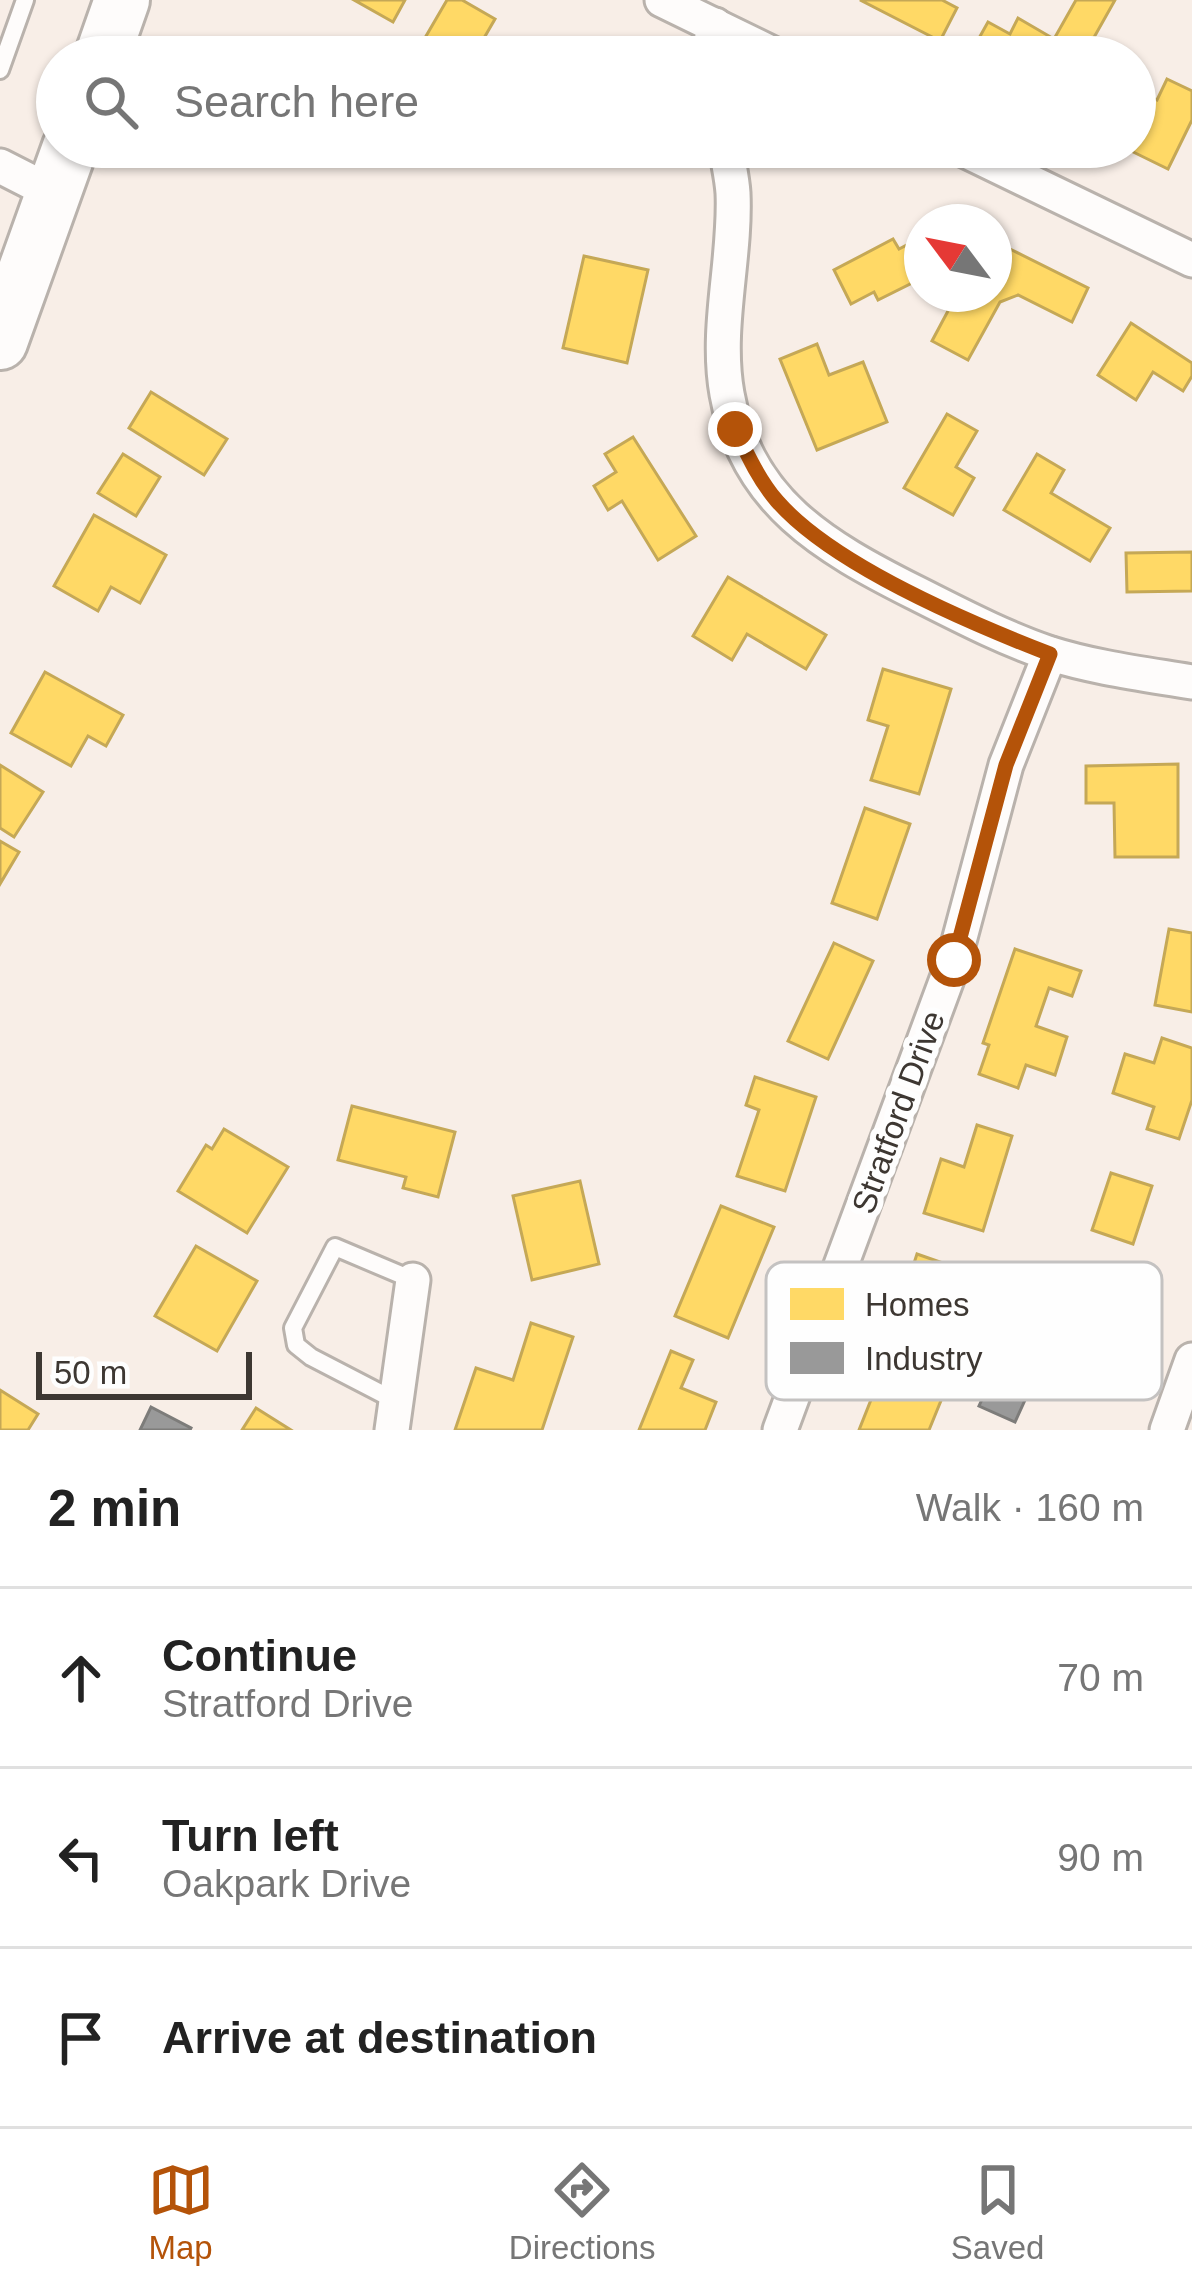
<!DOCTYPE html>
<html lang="en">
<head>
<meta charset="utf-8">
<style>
  :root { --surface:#fff; --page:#f2f2f2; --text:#222; --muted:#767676; --line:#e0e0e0; --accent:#b45309 }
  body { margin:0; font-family:Helvetica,sans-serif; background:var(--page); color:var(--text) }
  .compass { position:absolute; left:904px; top:204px; width:108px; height:108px; border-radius:50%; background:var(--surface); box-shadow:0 3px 9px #0004; rotate:302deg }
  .scale { position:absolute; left:36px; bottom:30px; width:216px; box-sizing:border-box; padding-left:12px; border:6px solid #3d3732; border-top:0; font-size:33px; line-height:42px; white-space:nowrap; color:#3d3732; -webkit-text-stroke:9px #fefefe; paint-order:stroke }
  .stop { position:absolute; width:36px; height:36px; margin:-27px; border:9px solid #b45309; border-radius:50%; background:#fff }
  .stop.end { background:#b45309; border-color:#fff; box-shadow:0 3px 12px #0008 }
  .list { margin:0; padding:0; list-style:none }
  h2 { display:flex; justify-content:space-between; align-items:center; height:156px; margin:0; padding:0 48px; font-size:51px }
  h2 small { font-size:39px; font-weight:400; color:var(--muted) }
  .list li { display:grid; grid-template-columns:78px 1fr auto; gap:36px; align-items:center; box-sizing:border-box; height:180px; padding:0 48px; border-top:3px solid var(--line) }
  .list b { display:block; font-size:45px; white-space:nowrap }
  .list p { margin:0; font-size:39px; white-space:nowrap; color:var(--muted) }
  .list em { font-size:39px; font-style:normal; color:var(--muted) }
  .icon { flex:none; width:66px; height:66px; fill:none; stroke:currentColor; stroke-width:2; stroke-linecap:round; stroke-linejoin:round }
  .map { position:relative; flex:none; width:1192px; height:1430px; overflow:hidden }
  .search { position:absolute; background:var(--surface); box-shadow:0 3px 9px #0004; left:36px; right:36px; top:36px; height:132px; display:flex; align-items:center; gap:30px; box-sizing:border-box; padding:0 42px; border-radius:66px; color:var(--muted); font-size:45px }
  .sheet { height:696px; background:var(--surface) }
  nav { display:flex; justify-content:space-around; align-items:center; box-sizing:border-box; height:168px; border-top:3px solid var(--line); background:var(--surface); font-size:33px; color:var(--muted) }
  nav a { display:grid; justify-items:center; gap:6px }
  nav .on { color:var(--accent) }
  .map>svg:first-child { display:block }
  .homes { fill:#ffd966; stroke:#c5a856; stroke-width:3 }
  .industry { fill:#999; stroke:#7d7c7a; stroke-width:3 }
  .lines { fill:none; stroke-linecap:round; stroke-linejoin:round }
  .service-casing { stroke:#b9b2ac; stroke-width:22 }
  .minor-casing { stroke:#b9b2ac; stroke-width:39 }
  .primary-casing { stroke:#b9b2ac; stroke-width:60 }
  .service { stroke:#fefcfb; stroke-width:16 }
  .minor { stroke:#fefcfb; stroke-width:33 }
  .primary { stroke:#fefcfb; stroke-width:54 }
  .route { stroke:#b45309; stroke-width:15 }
  .labels { text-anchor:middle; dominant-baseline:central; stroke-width:12; stroke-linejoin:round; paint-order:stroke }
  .street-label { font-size:33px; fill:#3d3732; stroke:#fefefe }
  .key { fill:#fefefe; stroke:#c4c2c1; stroke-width:3 }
  .key-label { font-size:33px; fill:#3d3732 }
</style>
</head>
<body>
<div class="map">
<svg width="1192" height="1430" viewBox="0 0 1192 1430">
  <rect width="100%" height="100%" fill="#f8eee7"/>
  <g class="homes">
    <polygon points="354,0 405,0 393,22"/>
    <polygon points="447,0 462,0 495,19 473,57 447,57 422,43"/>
    <polygon points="860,0 942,0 957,8 940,41"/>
    <polygon points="1076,0 1115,0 1083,57 969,56 988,22 1010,34 1018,18 1054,39"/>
    <polygon points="1167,79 1192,91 1192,120 1168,169 1123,147 1135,147 1135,89 1157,100"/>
    <polygon points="922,237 922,278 878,300 874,292 851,304 834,270 893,239 899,249"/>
    <polygon points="1010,249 1088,288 1072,322 1018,295 1000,302 968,360 932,341 957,294 994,294 994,257"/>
    <polygon points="584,256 648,270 627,363 563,348"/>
    <polygon points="1131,323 1192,363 1192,376 1183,391 1153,372 1136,400 1098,375"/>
    <polygon points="817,344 829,375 863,362 887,422 817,450 780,359"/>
    <polygon points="151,392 227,439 204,475 129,428"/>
    <polygon points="947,414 977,431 956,467 974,478 953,515 904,488"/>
    <polygon points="633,437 696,536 658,560 622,501 608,510 594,486 616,472 605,454"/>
    <polygon points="123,454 160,477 136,516 98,493"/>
    <polygon points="1037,454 1064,470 1051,493 1110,528 1090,561 1004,510"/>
    <polygon points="94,515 166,555 140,603 111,587 98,611 54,586"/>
    <polygon points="1192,552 1192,591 1127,592 1126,553"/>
    <polygon points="728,577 826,635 806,669 747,634 732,660 693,636"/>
    <polygon points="883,669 951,689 919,794 871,780 888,726 868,720"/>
    <polygon points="45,672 123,715 106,746 88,736 71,766 11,733"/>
    <polygon points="1178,764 1178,857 1115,857 1114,803 1086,803 1086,766"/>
    <polygon points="0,765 43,792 14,837 0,828"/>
    <polygon points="865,808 910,824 877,919 832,903"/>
    <polygon points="0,841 19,852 0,884"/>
    <polygon points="1169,929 1192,933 1192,1012 1155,1005"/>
    <polygon points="834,943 873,961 828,1059 788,1041"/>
    <polygon points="1015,949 1081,971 1072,996 1049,988 1036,1026 1067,1037 1055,1075 1026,1065 1018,1088 979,1074 989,1045 983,1043"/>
    <polygon points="1162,1038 1192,1048 1192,1100 1179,1139 1147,1129 1154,1107 1113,1093 1125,1054 1154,1063"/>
    <polygon points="755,1077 816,1097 785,1191 737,1176 759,1110 746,1105"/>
    <polygon points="352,1106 455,1132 438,1197 403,1188 406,1177 338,1160"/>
    <polygon points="977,1125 1012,1136 983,1231 924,1213 941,1159 964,1167"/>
    <polygon points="224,1129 288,1167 247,1233 178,1191 206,1145 212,1149"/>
    <polygon points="1111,1173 1152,1186 1133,1244 1092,1230"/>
    <polygon points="580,1181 599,1264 532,1280 513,1196"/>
    <polygon points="721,1206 774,1227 728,1338 675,1316"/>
    <polygon points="196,1246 257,1281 217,1351 155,1316"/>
    <polygon points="917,1254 957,1268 939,1319 900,1306"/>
    <polygon points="531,1323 573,1337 542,1430 455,1430 476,1368 513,1380"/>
    <polygon points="671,1351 693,1360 681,1388 716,1402 705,1430 639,1430"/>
    <polygon points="890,1352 951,1376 929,1430 859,1430"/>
    <polygon points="0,1390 38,1414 28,1430 0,1430"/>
    <polygon points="256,1408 291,1430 242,1430"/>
  </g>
  <g class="industry">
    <polygon points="994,1373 1030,1389 1015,1422 979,1406"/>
    <polygon points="151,1407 191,1428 190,1430 140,1430"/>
  </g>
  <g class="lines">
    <g class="service-casing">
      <g id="service">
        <polyline points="0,70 25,0"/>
        <polyline points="394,1400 311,1357 296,1345 293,1328 335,1247 413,1280"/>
      </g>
    </g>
    <g class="minor-casing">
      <g id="minor">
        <polyline points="662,0 779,57"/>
        <polyline points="707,57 715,25"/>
        <path d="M726,147C728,162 732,177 733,193C736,259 715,328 727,394C746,502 825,547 914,592C958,614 1001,637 1048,653C1095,668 1144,674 1192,682"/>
        <polyline points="958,147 1192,260"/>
        <polyline points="0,166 53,193"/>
        <polyline points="392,1430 413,1280"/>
        <polyline points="780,1430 954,960 1006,765 1050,654"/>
        <polyline points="1167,1430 1192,1360"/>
      </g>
    </g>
    <g class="primary-casing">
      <g id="primary">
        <polyline points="102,57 122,0"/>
        <polyline points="0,342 70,147"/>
      </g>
    </g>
    <use href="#service" class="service"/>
    <use href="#minor" class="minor"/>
    <use href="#primary" class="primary"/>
  </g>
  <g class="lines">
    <path class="route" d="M735,429C747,454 759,480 777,501C833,565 970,623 1050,654L1006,765L954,960"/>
  </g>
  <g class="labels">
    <g class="street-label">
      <text transform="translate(898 1112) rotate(-70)">Stratford Drive</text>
    </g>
  </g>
  <rect x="766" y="1262" width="396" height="138" rx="18" class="key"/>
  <rect x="790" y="1288" width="54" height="32" fill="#ffd966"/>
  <rect x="790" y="1342" width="54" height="32" fill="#999"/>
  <g class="key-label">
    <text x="865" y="1316">Homes</text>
    <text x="865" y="1370">Industry</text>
  </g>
</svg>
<svg class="compass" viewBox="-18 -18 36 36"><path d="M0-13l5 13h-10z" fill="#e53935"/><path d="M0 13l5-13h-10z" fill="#767676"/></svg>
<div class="scale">50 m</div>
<div class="stop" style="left:954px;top:960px"></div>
<div class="stop end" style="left:735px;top:429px"></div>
<div class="search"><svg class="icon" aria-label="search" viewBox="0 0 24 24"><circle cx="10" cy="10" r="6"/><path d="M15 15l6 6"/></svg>Search here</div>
</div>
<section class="sheet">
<h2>2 min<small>Walk · 160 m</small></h2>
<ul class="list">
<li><svg class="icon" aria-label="ahead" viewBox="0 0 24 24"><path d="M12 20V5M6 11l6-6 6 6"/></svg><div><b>Continue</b><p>Stratford Drive</p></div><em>70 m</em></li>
<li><svg class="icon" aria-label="left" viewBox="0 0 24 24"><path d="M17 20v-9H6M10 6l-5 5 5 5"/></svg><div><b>Turn left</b><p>Oakpark Drive</p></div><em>90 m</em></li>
<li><svg class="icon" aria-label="arrive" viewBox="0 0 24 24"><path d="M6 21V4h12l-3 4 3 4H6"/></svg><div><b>Arrive at destination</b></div></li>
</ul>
</section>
<nav>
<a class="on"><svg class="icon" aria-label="map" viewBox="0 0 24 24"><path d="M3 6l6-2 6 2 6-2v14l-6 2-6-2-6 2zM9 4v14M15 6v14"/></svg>Map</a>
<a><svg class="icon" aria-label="directions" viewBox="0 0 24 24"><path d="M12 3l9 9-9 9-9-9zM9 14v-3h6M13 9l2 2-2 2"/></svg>Directions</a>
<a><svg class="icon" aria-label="saved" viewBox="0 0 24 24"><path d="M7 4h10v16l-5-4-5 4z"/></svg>Saved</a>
</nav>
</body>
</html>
